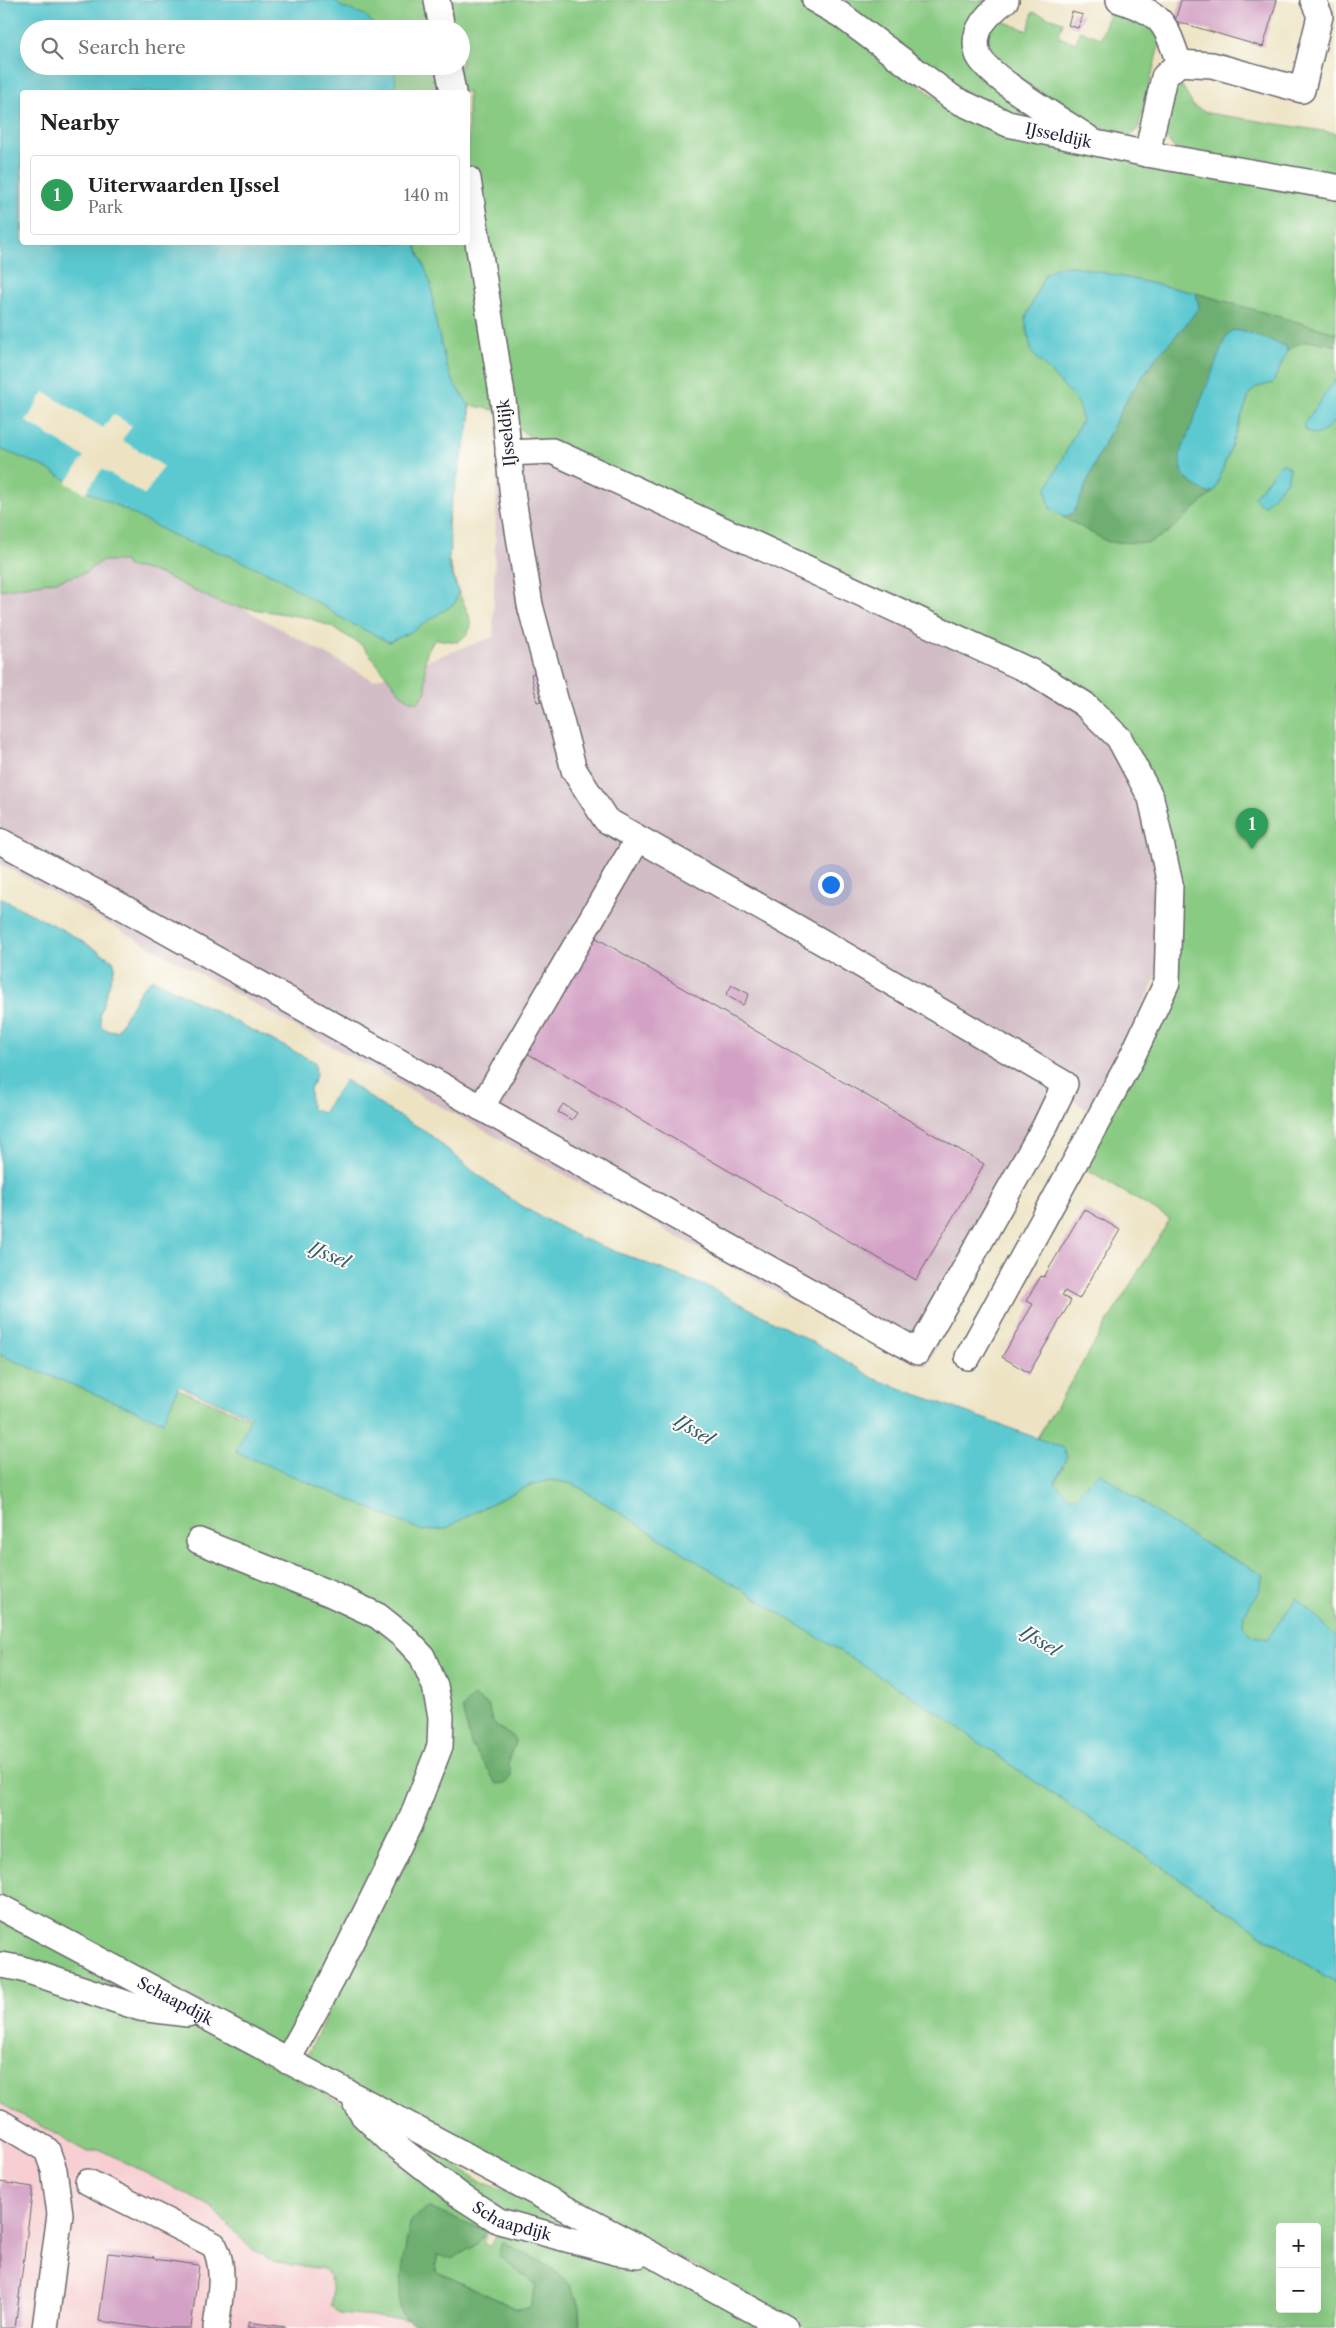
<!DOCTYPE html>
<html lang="en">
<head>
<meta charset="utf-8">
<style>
  :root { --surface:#fff; --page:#f2f2f2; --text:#202124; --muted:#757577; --line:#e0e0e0; --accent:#1f6fb2 }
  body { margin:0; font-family:"Libre Caslon Text",serif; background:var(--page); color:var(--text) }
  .controls { position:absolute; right:15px; bottom:15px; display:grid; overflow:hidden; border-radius:5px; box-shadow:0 5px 20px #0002 }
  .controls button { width:45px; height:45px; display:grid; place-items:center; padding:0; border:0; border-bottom:1px solid var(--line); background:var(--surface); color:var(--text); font:25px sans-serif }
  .you { position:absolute; left:830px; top:884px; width:18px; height:18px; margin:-12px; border:4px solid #fff; border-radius:50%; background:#1a73e8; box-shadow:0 0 0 8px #1a73e833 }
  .badge { display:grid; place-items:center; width:32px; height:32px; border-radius:50%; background:var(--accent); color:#fff; font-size:16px; font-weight:700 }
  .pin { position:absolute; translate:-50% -41px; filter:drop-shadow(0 1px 2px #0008) }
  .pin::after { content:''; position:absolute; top:26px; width:18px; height:15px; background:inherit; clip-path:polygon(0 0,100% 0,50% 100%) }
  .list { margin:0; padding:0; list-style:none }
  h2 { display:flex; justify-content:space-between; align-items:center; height:65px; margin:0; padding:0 20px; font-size:21px }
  h2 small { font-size:16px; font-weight:400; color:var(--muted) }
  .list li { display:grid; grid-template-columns:32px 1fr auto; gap:15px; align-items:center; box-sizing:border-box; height:80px; margin:0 10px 10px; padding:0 10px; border:1px solid var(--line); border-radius:5px }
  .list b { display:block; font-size:19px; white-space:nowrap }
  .list p { margin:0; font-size:16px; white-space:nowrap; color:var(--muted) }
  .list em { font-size:16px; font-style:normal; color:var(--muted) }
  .icon { flex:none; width:28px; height:28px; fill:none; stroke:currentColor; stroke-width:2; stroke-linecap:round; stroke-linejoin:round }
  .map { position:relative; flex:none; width:1336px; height:2328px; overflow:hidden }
  .search { position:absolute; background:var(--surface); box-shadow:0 5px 20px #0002; left:20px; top:20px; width:450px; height:55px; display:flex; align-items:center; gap:12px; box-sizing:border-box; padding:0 18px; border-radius:28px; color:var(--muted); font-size:19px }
  .panel { position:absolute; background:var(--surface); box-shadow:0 5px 20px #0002; left:20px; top:90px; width:450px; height:155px; border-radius:5px }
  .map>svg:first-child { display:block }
  .built { fill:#f7cfd2 }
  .industrial { fill:#d2bdc6 }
  .green { fill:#89cb83; stroke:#56765f; fill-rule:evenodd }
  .forest { fill:#6eaf71; stroke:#486856 }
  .water { fill:#5cc9d0; stroke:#3f7686 }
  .pier { fill:#ede3c3 }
  .building { fill:#d3a1c5 }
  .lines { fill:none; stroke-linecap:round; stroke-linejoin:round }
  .minor-casing { stroke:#69666b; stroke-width:28 }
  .minor { stroke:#fff; stroke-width:25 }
  .labels { text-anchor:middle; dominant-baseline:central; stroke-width:4; stroke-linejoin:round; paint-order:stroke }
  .street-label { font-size:16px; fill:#22223b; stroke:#fdfcf7 }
  .water-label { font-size:18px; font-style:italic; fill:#365c6f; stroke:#fdfcf7 }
</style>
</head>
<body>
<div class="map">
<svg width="1336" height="2328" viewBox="0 0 1336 2328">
  <rect width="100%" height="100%" fill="#fdfcf7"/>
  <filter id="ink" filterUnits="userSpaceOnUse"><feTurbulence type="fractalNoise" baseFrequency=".02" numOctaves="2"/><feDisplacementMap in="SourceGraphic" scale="10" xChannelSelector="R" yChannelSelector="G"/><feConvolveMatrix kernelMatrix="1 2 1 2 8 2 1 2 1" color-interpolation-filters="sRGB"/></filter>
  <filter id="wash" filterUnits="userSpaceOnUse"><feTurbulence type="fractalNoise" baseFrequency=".0096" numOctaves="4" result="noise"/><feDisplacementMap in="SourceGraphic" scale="20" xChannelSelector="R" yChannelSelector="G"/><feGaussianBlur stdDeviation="1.12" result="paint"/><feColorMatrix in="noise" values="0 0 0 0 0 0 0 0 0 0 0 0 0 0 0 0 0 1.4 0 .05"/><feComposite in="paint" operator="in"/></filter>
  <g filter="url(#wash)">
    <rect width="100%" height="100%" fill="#ede3c3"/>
    <polygon class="built" points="0,2052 496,2328 0,2328"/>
    <polygon class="industrial" points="497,465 555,466 1057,692 1098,724 1154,829 1164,959 1122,1053 1087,1110 1073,1100 926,1366 883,1350 0,864 0,474 373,680 493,637"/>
    <g class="green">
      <path d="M0,0H791L826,17L946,105L1336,198V1696L1247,1635L1063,1492L1055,1483L1063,1467L1060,1459L1037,1438L1170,1219L1078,1165L1161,1022L1175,882L1097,708L548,447L532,439L514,424L513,414L470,405V420L451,500L446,541L448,558L458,591L469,615L471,626L467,635L457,642L436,639C420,655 426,671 426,692L418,702L411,701L400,693L363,646L332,627L309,618L222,604L163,575L139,568L127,567L125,561H101L85,573L56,581L0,590ZM29,29H461V66H29ZM22,92H468V242H22Z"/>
      <polygon points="837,0 996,0 967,38 1045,122 1014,116 964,92"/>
      <polygon points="1112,6 1147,19 1160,42 1138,129 1130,136 1112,140 990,59 986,30 995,18 1028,31 1033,12 1063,22 1058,37 1076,43 1080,31 1101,38"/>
      <polygon points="1167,84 1183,87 1193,106 1207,113 1336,133 1336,175 1175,149 1163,134"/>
      <path d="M0,1355L173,1387L478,1510L530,1485L551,1480L574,1484L933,1709L1025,1775L1336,1984V2328H805L707,2272L306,2058L328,2013L304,2005L285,2042L278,2044L0,1895ZM1280,2227H1317V2309H1280Z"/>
      <polygon points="0,1917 150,2000 0,1956"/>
      <path d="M0,1973L172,2022L204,2028L347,2106L491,2225L483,2242L489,2247L496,2237L510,2233L527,2234L660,2270L766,2328H577L580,2322L578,2298L498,2255L537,2286L530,2308L517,2309L436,2271L437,2255L452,2218L429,2208L410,2223L399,2308L407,2320L339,2314L331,2306C333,2292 334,2280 324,2269L292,2265L269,2259L250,2248L211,2207L99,2149L87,2152L0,2103Z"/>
      <polygon points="378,2122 438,2154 481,2182 517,2194 611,2245 510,2218"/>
    </g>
    <g class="forest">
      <path d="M1196,293L1336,333V346C1318,341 1301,337 1287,352L1286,346L1241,330L1207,493L1215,491L1167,533L1148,543L1108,542L1063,517L1073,513L1078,504L1099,454L1128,397L1154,360L1189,321L1199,307Z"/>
      <path d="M473,1696L489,1706C491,1729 500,1726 516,1740C516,1747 509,1753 509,1760C508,1770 516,1774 506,1783L497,1784L471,1744L462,1708Z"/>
      <path d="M429,2208L487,2231L476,2245L452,2259L437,2255L436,2271L517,2309L530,2308L536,2286L498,2255L502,2242C531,2258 575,2272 579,2309C579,2316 580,2321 577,2328H423C414,2323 404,2320 400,2309C397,2302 407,2228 411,2222C415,2215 422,2211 429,2208Z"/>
    </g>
    <g class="water">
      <polygon points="0,0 334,0 342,7 365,15 378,29 29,29 29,66 393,66 396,81 393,92 22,92 22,242 415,243 431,284 436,323 447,368 455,385 469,405 470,420 447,523 451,544 448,563 458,591 455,603 413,631 389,642 346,621 277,577 230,556 180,539 114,504 82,489 42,466 0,449"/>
      <polygon points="1073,266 1196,293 1199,307 1189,321 1154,360 1128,397 1099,454 1078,504 1073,513 1063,517 1050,508 1046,490 1082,420 1079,406 1070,393 1032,353 1025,320 1045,274 1058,267"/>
      <path d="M1241,330L1286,346L1287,352L1273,383L1257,387L1250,393L1215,491L1207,493C1188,480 1180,480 1180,455L1225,339L1231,331Z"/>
      <path d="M1336,378V420C1326,430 1316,442 1304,428V424Z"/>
      <polygon points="1280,464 1285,464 1290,470 1286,482 1265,505 1260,504 1254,497"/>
      <polygon points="0,898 65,931 113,960 115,966 100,1014 101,1026 107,1030 117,1031 142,988 152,979 315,1062 316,1075 310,1090 311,1109 323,1113 345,1080 385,1108 427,1132 473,1171 521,1206 578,1237 713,1289 838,1356 875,1379 1064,1448 1067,1456 1055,1483 1068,1496 1076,1497 1099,1472 1184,1532 1263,1575 1259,1591 1244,1615 1243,1625 1252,1635 1267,1639 1297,1598 1336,1637 1336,1984 1025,1775 932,1709 574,1484 551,1480 530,1485 478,1510 445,1529 423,1531 236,1452 251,1416 179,1386 163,1422 0,1355"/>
    </g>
    <polygon class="pier" points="44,392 103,428 113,414 132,426 122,440 163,466 145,495 102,469 85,493 66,483 84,457 26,421"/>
    <g id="blocks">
      <g class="building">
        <polygon points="1181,0 1277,0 1263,47 1175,21"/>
        <polygon points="1072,12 1083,15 1078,28 1068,25"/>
        <polygon points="541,672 547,700 537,702 531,674"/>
        <polygon points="593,936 984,1164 916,1280 525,1052"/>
        <polygon points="732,985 749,994 743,1005 726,995"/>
        <polygon points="563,1104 577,1113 572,1120 558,1112"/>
        <polygon points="1084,1209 1120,1230 1079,1299 1065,1291 1062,1295 1071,1301 1029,1373 1002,1357 1033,1304 1026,1301 1041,1276 1044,1277"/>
        <polygon points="0,2182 33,2187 15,2328 0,2328"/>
        <polygon points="108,2253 153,2258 153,2256 154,2259 199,2265 191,2328 149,2328 99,2321"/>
        <polygon points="248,2322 285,2327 285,2328 248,2328"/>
      </g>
    </g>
  </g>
  <g filter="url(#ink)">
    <use href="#blocks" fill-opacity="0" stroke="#69666b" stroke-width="1"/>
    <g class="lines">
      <g class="minor-casing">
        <g id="minor">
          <polyline points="437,0 442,29"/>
          <path id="s1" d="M815,0L841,15L954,99L1008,124L1147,154L1336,187"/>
          <path d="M1006,0C989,13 970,30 978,54C984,75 1066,123 1088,138"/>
          <path d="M1119,0C1163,15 1164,20 1179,63"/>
          <polyline points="448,66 453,92"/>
          <polyline points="1147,154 1164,77 1179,63 1212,65 1302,90 1320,16 1313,0"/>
          <polyline points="508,453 552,451 1034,673 1084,704 1119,738 1151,798 1170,884 1167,982 1132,1057 1097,1122 968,1357"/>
          <polyline points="0,841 110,900 918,1352 1045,1126 1065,1084 824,943 606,820 574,770 530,605 513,499 504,407 468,179"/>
          <polyline points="481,1108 638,839"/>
          <polyline points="199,1541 331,1594 378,1616 403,1636 422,1656 435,1686 441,1717 440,1746 409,1825 332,1980 287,2061"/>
          <path id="s2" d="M0,1907L664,2261L785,2328"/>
          <polyline points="0,1965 19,1968 140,2008 188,2014"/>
          <path id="s3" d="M356,2104L363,2115L389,2140L462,2197L499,2221L615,2252L638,2255"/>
          <polyline points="0,2122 47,2150 54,2170 60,2214 45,2328"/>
          <path d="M88,2182L214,2245C227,2270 219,2301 216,2328"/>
        </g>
      </g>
      <use href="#minor" class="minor"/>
    </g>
  </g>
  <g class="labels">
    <g class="street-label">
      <text stroke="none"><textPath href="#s1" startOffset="282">IJsseldijk</textPath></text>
      <text transform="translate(506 433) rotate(-96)">IJsseldijk</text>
      <text stroke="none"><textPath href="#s2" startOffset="199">Schaapdijk</textPath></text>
      <text stroke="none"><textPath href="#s3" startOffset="198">Schaapdijk</textPath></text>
    </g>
    <g class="water-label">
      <text transform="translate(329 1255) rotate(23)">IJssel</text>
      <text transform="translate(694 1430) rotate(31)">IJssel</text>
      <text transform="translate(1040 1641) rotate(32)">IJssel</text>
    </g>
  </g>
</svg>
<div class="controls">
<button>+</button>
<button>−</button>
</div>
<div class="you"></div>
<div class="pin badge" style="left:1252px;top:849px;background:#2e9e5b">1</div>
<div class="search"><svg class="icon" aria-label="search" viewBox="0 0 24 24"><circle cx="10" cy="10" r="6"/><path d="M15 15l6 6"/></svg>Search here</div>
<section class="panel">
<h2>Nearby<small></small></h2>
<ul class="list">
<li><span class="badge" style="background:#2e9e5b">1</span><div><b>Uiterwaarden IJssel</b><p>Park</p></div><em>140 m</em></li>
</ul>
</section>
</div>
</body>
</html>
